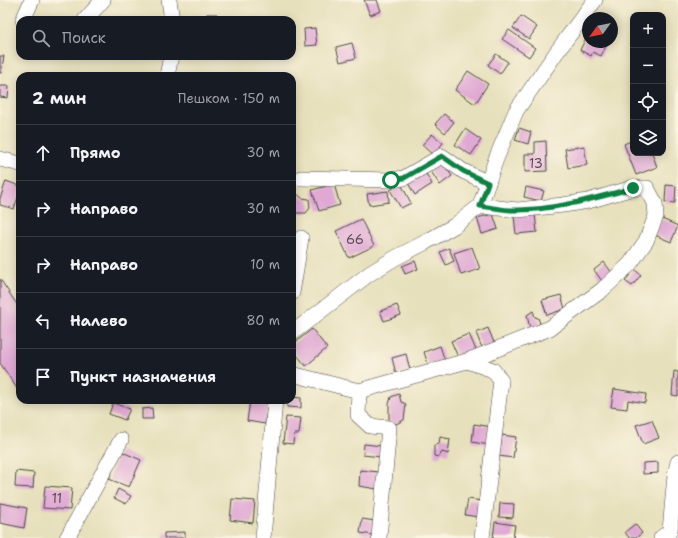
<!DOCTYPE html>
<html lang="ru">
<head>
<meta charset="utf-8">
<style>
  :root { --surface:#171b24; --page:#20242c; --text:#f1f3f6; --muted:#9ea1a6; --line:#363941 }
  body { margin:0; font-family:"Shantell Sans",sans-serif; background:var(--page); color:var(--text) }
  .controls { position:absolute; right:12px; top:12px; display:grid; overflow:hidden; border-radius:8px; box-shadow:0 2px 10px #0003 }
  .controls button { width:36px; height:36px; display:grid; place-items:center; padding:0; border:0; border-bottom:1px solid var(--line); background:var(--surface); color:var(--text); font:20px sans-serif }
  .compass { position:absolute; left:582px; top:12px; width:36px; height:36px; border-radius:50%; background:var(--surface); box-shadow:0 2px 10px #0003; rotate:237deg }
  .stop { position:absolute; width:12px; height:12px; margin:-9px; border:3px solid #0b8043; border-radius:50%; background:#fff }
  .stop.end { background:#0b8043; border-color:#fff; box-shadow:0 1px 4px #0008 }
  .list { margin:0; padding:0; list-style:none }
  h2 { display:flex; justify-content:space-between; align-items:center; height:52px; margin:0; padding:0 16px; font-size:17px }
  h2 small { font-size:13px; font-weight:400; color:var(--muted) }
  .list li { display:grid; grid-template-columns:26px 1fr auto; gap:12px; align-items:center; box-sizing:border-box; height:56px; padding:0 16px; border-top:1px solid var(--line) }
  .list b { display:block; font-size:15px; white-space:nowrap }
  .list em { font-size:13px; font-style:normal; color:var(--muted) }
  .icon { flex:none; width:22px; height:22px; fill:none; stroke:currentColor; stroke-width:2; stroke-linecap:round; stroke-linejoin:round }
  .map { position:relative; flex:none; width:678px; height:538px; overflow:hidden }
  .search { position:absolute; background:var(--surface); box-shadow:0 2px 10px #0003; left:16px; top:16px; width:280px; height:44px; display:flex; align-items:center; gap:10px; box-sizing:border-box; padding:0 14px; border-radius:12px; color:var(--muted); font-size:15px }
  .panel { position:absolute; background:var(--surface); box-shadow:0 2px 10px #0003; left:16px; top:72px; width:280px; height:332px; border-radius:12px }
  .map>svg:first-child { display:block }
  .building { fill:#e0a9d4 }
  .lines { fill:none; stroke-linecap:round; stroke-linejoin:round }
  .minor-casing { stroke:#474641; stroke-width:16 }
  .minor { stroke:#fff; stroke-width:15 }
  .route { stroke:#0b8043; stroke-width:5 }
  .labels { text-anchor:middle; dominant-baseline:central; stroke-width:3.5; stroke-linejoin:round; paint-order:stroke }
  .number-label { font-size:13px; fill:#584a55 }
</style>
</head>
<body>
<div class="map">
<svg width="678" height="538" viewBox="0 0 678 538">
  <rect width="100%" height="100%" fill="#fcf5e5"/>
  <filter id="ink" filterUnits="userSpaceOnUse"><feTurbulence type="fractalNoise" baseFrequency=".025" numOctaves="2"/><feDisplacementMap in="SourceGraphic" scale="8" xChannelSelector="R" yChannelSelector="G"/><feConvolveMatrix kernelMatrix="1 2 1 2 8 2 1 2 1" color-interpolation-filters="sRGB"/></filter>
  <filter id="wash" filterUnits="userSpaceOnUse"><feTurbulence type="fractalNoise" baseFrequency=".012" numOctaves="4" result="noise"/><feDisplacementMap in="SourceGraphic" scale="16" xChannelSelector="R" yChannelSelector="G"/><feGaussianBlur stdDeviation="0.9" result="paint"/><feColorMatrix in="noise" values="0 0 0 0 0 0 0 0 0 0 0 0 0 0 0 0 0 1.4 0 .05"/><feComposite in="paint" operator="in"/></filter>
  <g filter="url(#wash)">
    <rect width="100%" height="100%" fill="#e7e0bc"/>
    <g id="blocks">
      <g class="building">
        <polygon points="364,0 377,0 381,11 370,15"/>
        <polygon points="207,14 217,14 218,20 202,20 202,19 205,19"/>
        <polygon points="521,16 537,27 529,39 513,28"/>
        <polygon points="315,28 317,45 305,46 304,29"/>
        <polygon points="509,30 535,48 529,57 502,39"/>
        <polygon points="588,34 588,42 608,42 601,56 593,52 591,56 580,50"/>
        <polygon points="352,43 356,58 340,62 336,47"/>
        <polygon points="496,54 508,62 500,74 488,65"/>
        <polygon points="0,56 4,56 1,73 0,73"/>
        <polygon points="468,71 488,84 475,104 455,90"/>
        <polygon points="0,86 9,86 8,98 0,97"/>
        <polygon points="444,114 454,122 445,133 435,124"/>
        <polygon points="519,128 531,132 528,144 515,140"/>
        <polygon points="465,129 481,140 471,155 455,145"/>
        <polygon points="432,134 443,143 433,155 422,145"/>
        <polygon points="633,140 633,153 652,153 657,167 636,175 624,144"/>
        <polygon points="546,141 547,171 525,172 525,154 535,154 535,142"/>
        <polygon points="584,146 587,165 568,168 565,149"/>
        <polygon points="442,162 452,176 440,185 430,170"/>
        <polygon points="425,172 432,184 415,195 408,183"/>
        <polygon points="6,181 20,186 20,191 14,209 0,205 0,199"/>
        <polygon points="334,184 340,205 319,211 312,190"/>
        <polygon points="401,184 411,203 401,208 390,190"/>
        <polygon points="666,185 676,186 675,203 665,202"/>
        <polygon points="526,187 544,191 541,201 524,197"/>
        <polygon points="388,191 389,202 369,205 367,194"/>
        <polygon points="297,194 302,198 309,199 310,208 306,213 292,213 292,204"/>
        <polygon points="493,214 498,229 482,234 477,218"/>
        <polygon points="535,214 537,232 516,234 514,216"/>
        <polygon points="361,219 374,246 349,258 336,231"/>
        <polygon points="662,219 678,226 671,242 655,235"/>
        <polygon points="472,247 480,269 461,275 454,253"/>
        <polygon points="449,248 454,261 446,265 440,252"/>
        <polygon points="415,261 418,269 405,274 402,266"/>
        <polygon points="604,262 612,273 602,281 594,270"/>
        <polygon points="634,269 641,275 632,286 625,281"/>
        <polygon points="0,279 20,309 20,393 0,363"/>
        <polygon points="561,295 565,309 547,315 542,300"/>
        <polygon points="397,305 401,315 384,321 380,311"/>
        <polygon points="533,311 535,317 538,318 540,323 538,327 530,329 527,315"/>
        <polygon points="488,328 495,345 483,350 476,333"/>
        <polygon points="312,329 327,348 306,366 292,349 292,345"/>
        <polygon points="469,334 476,350 458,357 451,341"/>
        <polygon points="440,346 445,361 429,367 424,352"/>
        <polygon points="406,354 410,370 396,374 392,358"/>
        <polygon points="674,371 678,372 678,396 672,395"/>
        <polygon points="614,389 646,394 645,403 628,400 627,409 611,407"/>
        <polygon points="399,394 401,402 406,404 404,420 396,424 389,421 389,404 391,397"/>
        <polygon points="292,397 301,398 301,408 287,407 287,400 292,400"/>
        <polygon points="250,401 268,403 265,424 247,421"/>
        <polygon points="113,403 130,409 125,420 109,414"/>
        <polygon points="152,408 153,419 142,419 142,409"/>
        <polygon points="286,417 301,418 299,434 294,434 293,444 283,443"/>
        <polygon points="652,420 659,438 643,444 636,425"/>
        <polygon points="474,424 492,427 489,445 472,442"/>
        <polygon points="502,435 516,437 513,458 499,456"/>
        <polygon points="440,437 450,439 448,454 442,452 439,457 434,456 434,445 439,444"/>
        <polygon points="364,444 382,446 381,457 363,455"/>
        <polygon points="120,451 141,460 129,487 109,479"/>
        <polygon points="658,462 658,473 643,474 643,463"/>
        <polygon points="360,470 379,472 377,489 359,486"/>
        <polygon points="16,471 34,473 33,488 15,487"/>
        <polygon points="45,486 72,488 70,510 43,508"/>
        <polygon points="118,489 131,496 126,504 114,498"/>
        <polygon points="232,499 255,501 253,523 230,520"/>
        <polygon points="468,499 482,501 479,517 465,515"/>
        <polygon points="0,503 27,508 24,528 0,523"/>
        <polygon points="500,503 514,504 513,518 499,517"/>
        <polygon points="362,519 375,521 373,535 360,533"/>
        <polygon points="495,522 515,525 513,538 493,538"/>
        <polygon points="635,524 642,533 636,538 629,538 625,532"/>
        <polygon points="185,532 185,538 164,538 164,533"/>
      </g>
    </g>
  </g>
  <g filter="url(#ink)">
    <use href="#blocks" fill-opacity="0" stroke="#474641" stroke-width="1"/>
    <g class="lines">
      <g class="minor-casing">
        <g id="minor">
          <polyline points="169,0 172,20"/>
          <polyline points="23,20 32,0"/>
          <polyline points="85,20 103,0"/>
          <polyline points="167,76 171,56"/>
          <polyline points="0,159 20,164"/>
          <polyline points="301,178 391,180 404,178 442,156 463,171 488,183"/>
          <polyline points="480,206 496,159 516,111 556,53 595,0"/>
          <polyline points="292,293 301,238"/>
          <polyline points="292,333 369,274 395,258 426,242 454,226 480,206 518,210 563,205 588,201 633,188 647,188 655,203 656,216 646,241 630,264 602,290 550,328 467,361 359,391 292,374"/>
          <polyline points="467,361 493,370 501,381 482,538"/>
          <polyline points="359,391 358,415 370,426 389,428 379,538"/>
          <polyline points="67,538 121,440"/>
          <polyline points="263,538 275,400"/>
          <polyline points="661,538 670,531 675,475 678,462"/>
        </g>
      </g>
      <use href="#minor" class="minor"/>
    </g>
  </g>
  <g class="lines" filter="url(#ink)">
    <path class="route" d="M391,180L404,178L442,156L463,171L488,183L480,206C492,207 506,211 519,210C558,209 596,198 633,188"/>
  </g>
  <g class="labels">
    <g class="number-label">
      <text x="536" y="163">13</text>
      <text x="355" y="239">66</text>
      <text x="57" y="498">11</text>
    </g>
  </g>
</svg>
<div class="controls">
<button>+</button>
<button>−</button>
<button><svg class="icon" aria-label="locate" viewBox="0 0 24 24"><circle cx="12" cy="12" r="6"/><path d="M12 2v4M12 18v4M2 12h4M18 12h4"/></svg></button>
<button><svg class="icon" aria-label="layers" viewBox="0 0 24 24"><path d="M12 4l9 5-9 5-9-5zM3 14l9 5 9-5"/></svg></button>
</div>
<svg class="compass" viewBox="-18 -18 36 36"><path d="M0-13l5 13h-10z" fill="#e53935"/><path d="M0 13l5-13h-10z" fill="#9ea1a6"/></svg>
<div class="stop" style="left:391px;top:180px"></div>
<div class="stop end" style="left:633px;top:188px"></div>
<div class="search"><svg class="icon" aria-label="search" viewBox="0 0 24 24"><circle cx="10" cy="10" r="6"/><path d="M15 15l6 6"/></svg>Поиск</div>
<section class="panel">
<h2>2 мин<small>Пешком · 150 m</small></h2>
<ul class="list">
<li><svg class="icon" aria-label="ahead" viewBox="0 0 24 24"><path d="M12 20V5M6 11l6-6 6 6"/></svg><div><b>Прямо</b></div><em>30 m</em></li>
<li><svg class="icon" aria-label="right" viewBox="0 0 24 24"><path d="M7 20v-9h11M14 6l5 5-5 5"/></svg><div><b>Направо</b></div><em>30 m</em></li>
<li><svg class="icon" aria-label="right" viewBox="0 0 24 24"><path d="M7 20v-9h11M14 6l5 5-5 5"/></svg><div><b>Направо</b></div><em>10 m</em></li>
<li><svg class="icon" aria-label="left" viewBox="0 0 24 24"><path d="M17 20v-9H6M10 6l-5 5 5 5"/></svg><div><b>Налево</b></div><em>80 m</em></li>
<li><svg class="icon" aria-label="arrive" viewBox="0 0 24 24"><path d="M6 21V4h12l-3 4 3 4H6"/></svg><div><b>Пункт назначения</b></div></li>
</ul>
</section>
</div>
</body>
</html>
